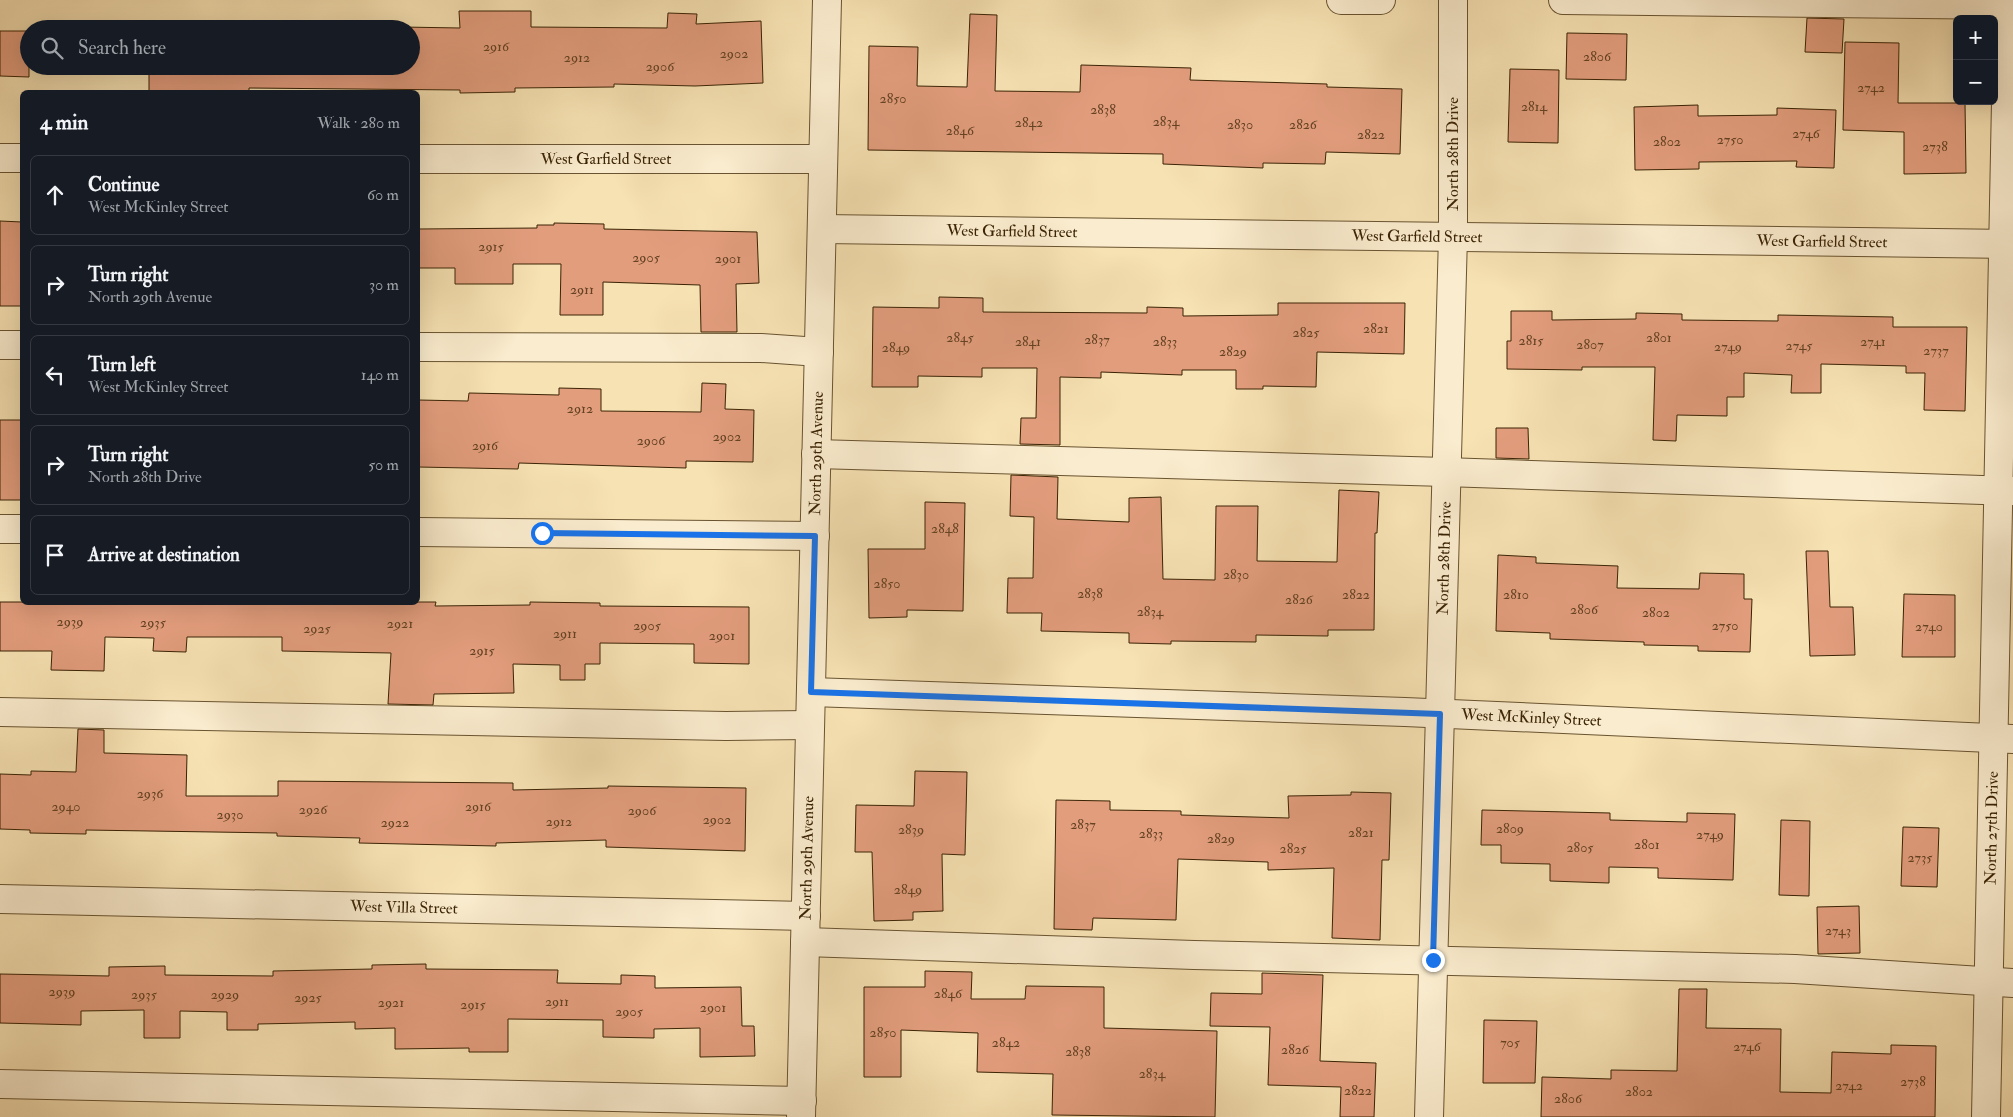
<!DOCTYPE html>
<html lang="en">
<head>
<meta charset="utf-8">
<style>
  :root { --surface:#171b24; --page:#242831; --text:#f1f3f6; --muted:#9ea1a6; --line:#363941 }
  body { margin:0; font-family:"IM FELL Double Pica",serif; background:var(--page); color:var(--text) }
  .controls { position:absolute; right:15px; top:15px; display:grid; overflow:hidden; border-radius:8px; box-shadow:0 5px 20px #0002 }
  .controls button { width:45px; height:45px; display:grid; place-items:center; padding:0; border:0; border-bottom:1px solid var(--line); background:var(--surface); color:var(--text); font:25px sans-serif }
  .stop { position:absolute; width:15px; height:15px; margin:-11px; border:4px solid #1a73e8; border-radius:50%; background:#fff }
  .stop.end { background:#1a73e8; border-color:#fff; box-shadow:0 1px 5px #0008 }
  .list { margin:0; padding:0; list-style:none }
  h2 { display:flex; justify-content:space-between; align-items:center; height:65px; margin:0; padding:0 20px; font-size:21px }
  h2 small { font-size:16px; font-weight:400; color:var(--muted) }
  .list li { display:grid; grid-template-columns:32px 1fr auto; gap:15px; align-items:center; box-sizing:border-box; height:80px; margin:0 10px 10px; padding:0 10px; border:1px solid var(--line); border-radius:8px }
  .list b { display:block; font-size:19px; white-space:nowrap }
  .list p { margin:0; font-size:16px; white-space:nowrap; color:var(--muted) }
  .list em { font-size:16px; font-style:normal; color:var(--muted) }
  .icon { flex:none; width:28px; height:28px; fill:none; stroke:currentColor; stroke-width:2; stroke-linecap:round; stroke-linejoin:round }
  .map { position:relative; flex:none; width:2013px; height:1117px; overflow:hidden }
  .search { position:absolute; background:var(--surface); box-shadow:0 5px 20px #0002; left:20px; top:20px; width:400px; height:55px; display:flex; align-items:center; gap:12px; box-sizing:border-box; padding:0 18px; border-radius:28px; color:var(--muted); font-size:19px }
  .panel { position:absolute; background:var(--surface); box-shadow:0 5px 20px #0002; left:20px; top:90px; width:400px; height:515px; border-radius:8px }
  .map>svg:first-child { display:block }
  .building { fill:#e29d7d; stroke:#3a2304 }
  .lines { fill:none; stroke-linecap:round; stroke-linejoin:round }
  .minor-casing { stroke:#695330; stroke-width:30 }
  .minor { stroke:#faecce; stroke-width:28 }
  .route { stroke:#1a73e8; stroke-width:6 }
  .labels { text-anchor:middle; dominant-baseline:central; stroke-width:4; stroke-linejoin:round; paint-order:stroke }
  .number-label { font-size:14px; fill:#644222 }
  .street-label { font-size:16px; fill:#3a2304; stroke:#faecce }
</style>
</head>
<body>
<div class="map">
<svg width="2013" height="1117" viewBox="0 0 2013 1117">
  <rect width="100%" height="100%" fill="#f7e2b3"/>
  <filter id="stains"><feTurbulence type="fractalNoise" baseFrequency=".004" numOctaves="4"/><feColorMatrix values="0 0 0 0 .2 0 0 0 0 .09 0 0 0 0 .02 0 0 0 .5 -.17"/></filter>
  <radialGradient id="worn" r=".72"><stop offset=".6" stop-color="#630" stop-opacity="0"/><stop offset="1" stop-color="#630" stop-opacity=".3"/></radialGradient>
  <g class="building">
    <polygon points="459,11 531,11 531,27 667,28 668,13 697,14 696,24 761,21 763,83 695,86 614,84 614,87 515,88 515,92 460,93 460,90 249,88 249,92 149,92 149,66 411,66 411,29 402,29 402,27 460,28"/>
    <polygon points="970,14 997,15 995,91 1080,92 1081,65 1191,68 1190,80 1327,84 1327,87 1402,89 1400,154 1326,152 1325,164 1263,163 1263,168 1163,164 1163,154 868,150 869,46 918,47 917,86 967,87"/>
    <polygon points="1807,18 1844,19 1842,53 1805,52"/>
    <rect x="236" y="22" width="34" height="7"/>
    <polygon points="0,31 29,31 29,77 0,76"/>
    <polygon points="1567,33 1627,34 1626,80 1566,79"/>
    <polygon points="1845,42 1899,43 1898,103 1965,103 1966,173 1904,174 1904,132 1843,130"/>
    <polygon points="1510,69 1559,70 1558,143 1508,142"/>
    <polygon points="1698,105 1698,116 1777,115 1777,108 1836,110 1834,168 1796,167 1797,161 1699,162 1699,169 1635,170 1634,107"/>
    <polygon points="0,221 22,222 22,306 0,306"/>
    <polygon points="554,223 604,224 604,229 757,232 759,283 736,284 737,332 701,332 700,285 603,282 603,315 560,315 561,264 513,264 513,284 455,284 455,268 418,268 418,229 537,228 537,225 554,225"/>
    <polygon points="939,297 983,298 983,312 1147,313 1147,307 1183,308 1183,316 1278,315 1278,303 1405,303 1404,354 1317,352 1316,387 1263,386 1263,389 1236,389 1236,370 1182,370 1182,375 1101,372 1101,378 1060,377 1060,445 1020,444 1021,418 1036,418 1037,368 982,368 982,377 918,376 918,387 872,387 873,307 939,308"/>
    <polygon points="1511,311 1552,311 1552,320 1636,319 1636,313 1682,314 1682,320 1778,321 1778,315 1893,317 1893,327 1967,327 1965,411 1924,410 1925,373 1906,373 1906,366 1821,364 1821,393 1791,393 1792,375 1744,373 1744,397 1727,397 1727,416 1677,415 1676,441 1653,440 1655,367 1582,367 1582,370 1507,369 1507,341 1511,341"/>
    <polygon points="702,383 726,384 725,409 754,410 753,462 686,461 686,468 519,463 518,469 418,467 418,400 468,401 469,393 559,395 559,388 601,389 601,411 701,412"/>
    <rect x="0" y="420" width="22" height="80"/>
    <polygon points="1496,428 1528,428 1529,459 1496,458"/>
    <polygon points="1011,475 1058,477 1057,519 1129,522 1129,498 1161,497 1163,579 1215,580 1216,506 1258,506 1257,561 1337,562 1339,490 1379,492 1377,533 1375,533 1374,630 1328,630 1328,636 1256,635 1256,642 1171,641 1171,644 1129,643 1129,633 1041,631 1042,613 1007,613 1008,578 1033,578 1034,517 1010,516"/>
    <polygon points="925,502 965,503 963,611 907,610 907,617 869,618 868,549 925,549"/>
    <polygon points="1806,551 1828,551 1830,607 1853,607 1855,655 1810,656"/>
    <polygon points="1498,555 1536,557 1536,563 1618,566 1617,588 1699,589 1700,573 1744,574 1744,599 1752,599 1750,652 1698,651 1698,646 1644,645 1644,642 1550,639 1550,633 1496,631"/>
    <polygon points="1904,594 1955,595 1955,657 1902,657"/>
    <polygon points="0,602 315,602 365,604 365,602 436,602 435,606 530,605 530,602 600,603 600,606 749,607 749,664 694,663 694,644 600,643 600,664 585,664 585,680 560,680 560,665 513,664 514,693 434,694 433,705 388,704 391,653 282,651 282,637 187,637 186,652 153,651 154,638 105,637 104,671 51,670 52,651 0,651"/>
    <polygon points="78,729 104,730 104,753 187,755 186,796 278,796 278,781 513,783 513,790 608,788 608,786 746,788 745,851 606,847 606,840 496,843 496,846 359,843 360,838 277,836 277,833 86,830 86,834 30,833 30,830 0,829 0,774 31,775 31,771 76,772"/>
    <polygon points="915,771 967,772 965,855 942,854 943,911 913,912 913,920 874,921 872,852 855,852 856,805 914,806"/>
    <polygon points="1351,792 1391,793 1389,860 1382,860 1380,940 1332,938 1334,868 1268,870 1268,862 1178,859 1176,920 1093,918 1092,930 1054,929 1056,800 1110,801 1110,810 1181,811 1181,815 1289,818 1288,796 1351,795"/>
    <polygon points="1482,810 1610,813 1610,820 1687,822 1687,813 1735,814 1733,880 1658,878 1658,868 1609,867 1609,883 1550,881 1550,864 1501,863 1501,845 1481,845"/>
    <polygon points="1781,820 1810,821 1809,896 1779,895"/>
    <polygon points="1903,827 1939,828 1937,887 1901,886"/>
    <polygon points="1859,906 1860,953 1818,954 1817,907"/>
    <polygon points="426,964 426,969 558,970 557,983 621,984 621,975 655,976 655,988 741,987 742,1026 754,1026 755,1056 700,1057 700,1028 654,1029 654,1038 603,1037 603,1020 508,1019 508,1052 469,1052 469,1048 395,1049 395,1028 355,1029 355,1022 258,1024 258,1030 227,1030 227,1012 180,1011 180,1038 144,1038 144,1010 81,1011 81,1025 0,1023 0,974 109,976 109,967 165,966 165,975 273,976 273,971 372,969 372,965"/>
    <polygon points="925,971 972,972 971,999 1025,999 1026,986 1104,987 1104,1028 1217,1031 1215,1117 1052,1115 1053,1074 977,1072 978,1033 901,1030 901,1077 864,1077 864,987 925,987"/>
    <polygon points="1262,973 1323,975 1320,1061 1376,1063 1374,1117 1340,1117 1341,1087 1268,1085 1270,1027 1210,1026 1211,993 1262,994"/>
    <polygon points="1679,989 1707,989 1706,1028 1781,1029 1780,1092 1831,1093 1832,1052 1891,1054 1891,1045 1936,1046 1935,1117 1541,1117 1542,1077 1611,1079 1611,1070 1677,1071"/>
    <polygon points="1484,1020 1537,1021 1535,1083 1483,1083"/>
  </g>
  <g class="lines">
    <g class="minor-casing">
      <g id="minor">
        <polyline points="1341,0 1381,0"/>
        <polyline points="1563,0 2013,5"/>
        <polyline points="0,158 22,158"/>
        <path id="s1" d="M418,159H823"/>
        <path id="s2" d="M822,229L2013,244"/>
        <polyline points="0,345 22,345"/>
        <polyline points="418,347 761,348 819,352"/>
        <polyline points="816,454 1445,472 2013,491"/>
        <polyline points="0,529 22,529"/>
        <polyline points="418,532 815,536"/>
        <path id="s3" d="M811,692L1405,712L2013,739"/>
        <polyline points="0,712 726,726 810,725"/>
        <path id="s4" d="M0,899L806,916"/>
        <polyline points="805,942 1194,955 1795,969 2013,983"/>
        <polyline points="0,1084 802,1101"/>
        <path id="s5" d="M801,1117L827,0"/>
        <path id="s6" d="M1429,1117L1453,236V0"/>
        <path id="s7" d="M1986,1117L2008,0"/>
      </g>
    </g>
    <use href="#minor" class="minor"/>
  </g>
  <g class="lines">
    <polyline class="route" points="542,533 815,536 811,692 1440,714 1433,960"/>
  </g>
  <g class="labels">
    <g class="number-label">
      <text x="496" y="46">2916</text>
      <text x="734" y="53">2902</text>
      <text x="1597" y="56">2806</text>
      <text x="577" y="57">2912</text>
      <text x="660" y="66">2906</text>
      <text x="1871" y="87">2742</text>
      <text x="893" y="98">2850</text>
      <text x="1534" y="106">2814</text>
      <text x="1103" y="109">2838</text>
      <text x="1166" y="121">2834</text>
      <text x="1029" y="122">2842</text>
      <text x="1240" y="124">2830</text>
      <text x="1303" y="124">2826</text>
      <text x="960" y="130">2846</text>
      <text x="1806" y="133">2746</text>
      <text x="1371" y="134">2822</text>
      <text x="1730" y="139">2750</text>
      <text x="1667" y="141">2802</text>
      <text x="1935" y="146">2738</text>
      <text x="491" y="246">2915</text>
      <text x="646" y="257">2905</text>
      <text x="728" y="258">2901</text>
      <text x="582" y="289">2911</text>
      <text x="1376" y="328">2821</text>
      <text x="1306" y="332">2825</text>
      <text x="960" y="337">2845</text>
      <text x="1659" y="337">2801</text>
      <text x="1097" y="339">2837</text>
      <text x="1531" y="340">2815</text>
      <text x="1028" y="341">2841</text>
      <text x="1165" y="341">2833</text>
      <text x="1873" y="341">2741</text>
      <text x="1590" y="344">2807</text>
      <text x="1799" y="345">2745</text>
      <text x="1728" y="346">2749</text>
      <text x="896" y="347">2849</text>
      <text x="1936" y="350">2737</text>
      <text x="1233" y="351">2829</text>
      <text x="580" y="408">2912</text>
      <text x="727" y="436">2902</text>
      <text x="651" y="440">2906</text>
      <text x="485" y="445">2916</text>
      <text x="945" y="528">2848</text>
      <text x="1236" y="574">2830</text>
      <text x="887" y="583">2850</text>
      <text x="1090" y="593">2838</text>
      <text x="1356" y="594">2822</text>
      <text x="1516" y="594">2810</text>
      <text x="1299" y="599">2826</text>
      <text x="1584" y="609">2806</text>
      <text x="1150" y="611">2834</text>
      <text x="1656" y="612">2802</text>
      <text x="70" y="621">2939</text>
      <text x="153" y="622">2935</text>
      <text x="400" y="623">2921</text>
      <text x="647" y="625">2905</text>
      <text x="1725" y="625">2750</text>
      <text x="1929" y="626">2740</text>
      <text x="317" y="628">2925</text>
      <text x="565" y="633">2911</text>
      <text x="722" y="635">2901</text>
      <text x="482" y="650">2915</text>
      <text x="150" y="793">2936</text>
      <text x="66" y="806">2940</text>
      <text x="478" y="806">2916</text>
      <text x="313" y="809">2926</text>
      <text x="642" y="810">2906</text>
      <text x="230" y="814">2930</text>
      <text x="717" y="819">2902</text>
      <text x="559" y="821">2912</text>
      <text x="395" y="822">2922</text>
      <text x="1083" y="824">2837</text>
      <text x="1510" y="828">2809</text>
      <text x="911" y="829">2839</text>
      <text x="1361" y="832">2821</text>
      <text x="1151" y="833">2833</text>
      <text x="1710" y="834">2749</text>
      <text x="1221" y="838">2829</text>
      <text x="1647" y="844">2801</text>
      <text x="1580" y="847">2805</text>
      <text x="1293" y="848">2825</text>
      <text x="1920" y="857">2735</text>
      <text x="908" y="889">2849</text>
      <text x="1838" y="930">2743</text>
      <text x="62" y="991">2939</text>
      <text x="948" y="993">2846</text>
      <text x="144" y="994">2935</text>
      <text x="225" y="994">2929</text>
      <text x="308" y="997">2925</text>
      <text x="557" y="1001">2911</text>
      <text x="391" y="1002">2921</text>
      <text x="473" y="1004">2915</text>
      <text x="713" y="1007">2901</text>
      <text x="629" y="1011">2905</text>
      <text x="883" y="1032">2850</text>
      <text x="1006" y="1042">2842</text>
      <text x="1510" y="1042">705</text>
      <text x="1747" y="1046">2746</text>
      <text x="1295" y="1049">2826</text>
      <text x="1078" y="1051">2838</text>
      <text x="1152" y="1073">2834</text>
      <text x="1913" y="1081">2738</text>
      <text x="1849" y="1085">2742</text>
      <text x="1358" y="1090">2822</text>
      <text x="1639" y="1091">2802</text>
      <text x="1568" y="1098">2806</text>
    </g>
    <g class="street-label">
      <text transform="translate(1453 154) rotate(-90)">North 28th Drive</text>
      <text stroke="none"><textPath href="#s1" startOffset="188">West Garfield Street</textPath></text>
      <text stroke="none"><textPath href="#s2" startOffset="190">West Garfield Street</textPath></text>
      <text stroke="none"><textPath href="#s2" startOffset="595">West Garfield Street</textPath></text>
      <text stroke="none"><textPath href="#s2" startOffset="1000">West Garfield Street</textPath></text>
      <text stroke="none"><textPath href="#s5" startOffset="664">North 29th Avenue</textPath></text>
      <text stroke="none"><textPath href="#s6" startOffset="559">North 28th Drive</textPath></text>
      <text stroke="none"><textPath href="#s3" startOffset="721">West McKinley Street</textPath></text>
      <text stroke="none"><textPath href="#s7" startOffset="289">North 27th Drive</textPath></text>
      <text stroke="none"><textPath href="#s5" startOffset="259">North 29th Avenue</textPath></text>
      <text stroke="none"><textPath href="#s4" startOffset="404">West Villa Street</textPath></text>
    </g>
  </g>
  <rect width="100%" height="100%" filter="url(#stains)"/>
  <rect width="100%" height="100%" fill="url(#worn)"/>
</svg>
<div class="controls">
<button>+</button>
<button>−</button>
</div>
<div class="stop" style="left:542px;top:533px"></div>
<div class="stop end" style="left:1433px;top:960px"></div>
<div class="search"><svg class="icon" aria-label="search" viewBox="0 0 24 24"><circle cx="10" cy="10" r="6"/><path d="M15 15l6 6"/></svg>Search here</div>
<section class="panel">
<h2>4 min<small>Walk · 280 m</small></h2>
<ul class="list">
<li><svg class="icon" aria-label="ahead" viewBox="0 0 24 24"><path d="M12 20V5M6 11l6-6 6 6"/></svg><div><b>Continue</b><p>West McKinley Street</p></div><em>60 m</em></li>
<li><svg class="icon" aria-label="right" viewBox="0 0 24 24"><path d="M7 20v-9h11M14 6l5 5-5 5"/></svg><div><b>Turn right</b><p>North 29th Avenue</p></div><em>30 m</em></li>
<li><svg class="icon" aria-label="left" viewBox="0 0 24 24"><path d="M17 20v-9H6M10 6l-5 5 5 5"/></svg><div><b>Turn left</b><p>West McKinley Street</p></div><em>140 m</em></li>
<li><svg class="icon" aria-label="right" viewBox="0 0 24 24"><path d="M7 20v-9h11M14 6l5 5-5 5"/></svg><div><b>Turn right</b><p>North 28th Drive</p></div><em>50 m</em></li>
<li><svg class="icon" aria-label="arrive" viewBox="0 0 24 24"><path d="M6 21V4h12l-3 4 3 4H6"/></svg><div><b>Arrive at destination</b></div></li>
</ul>
</section>
</div>
</body>
</html>
